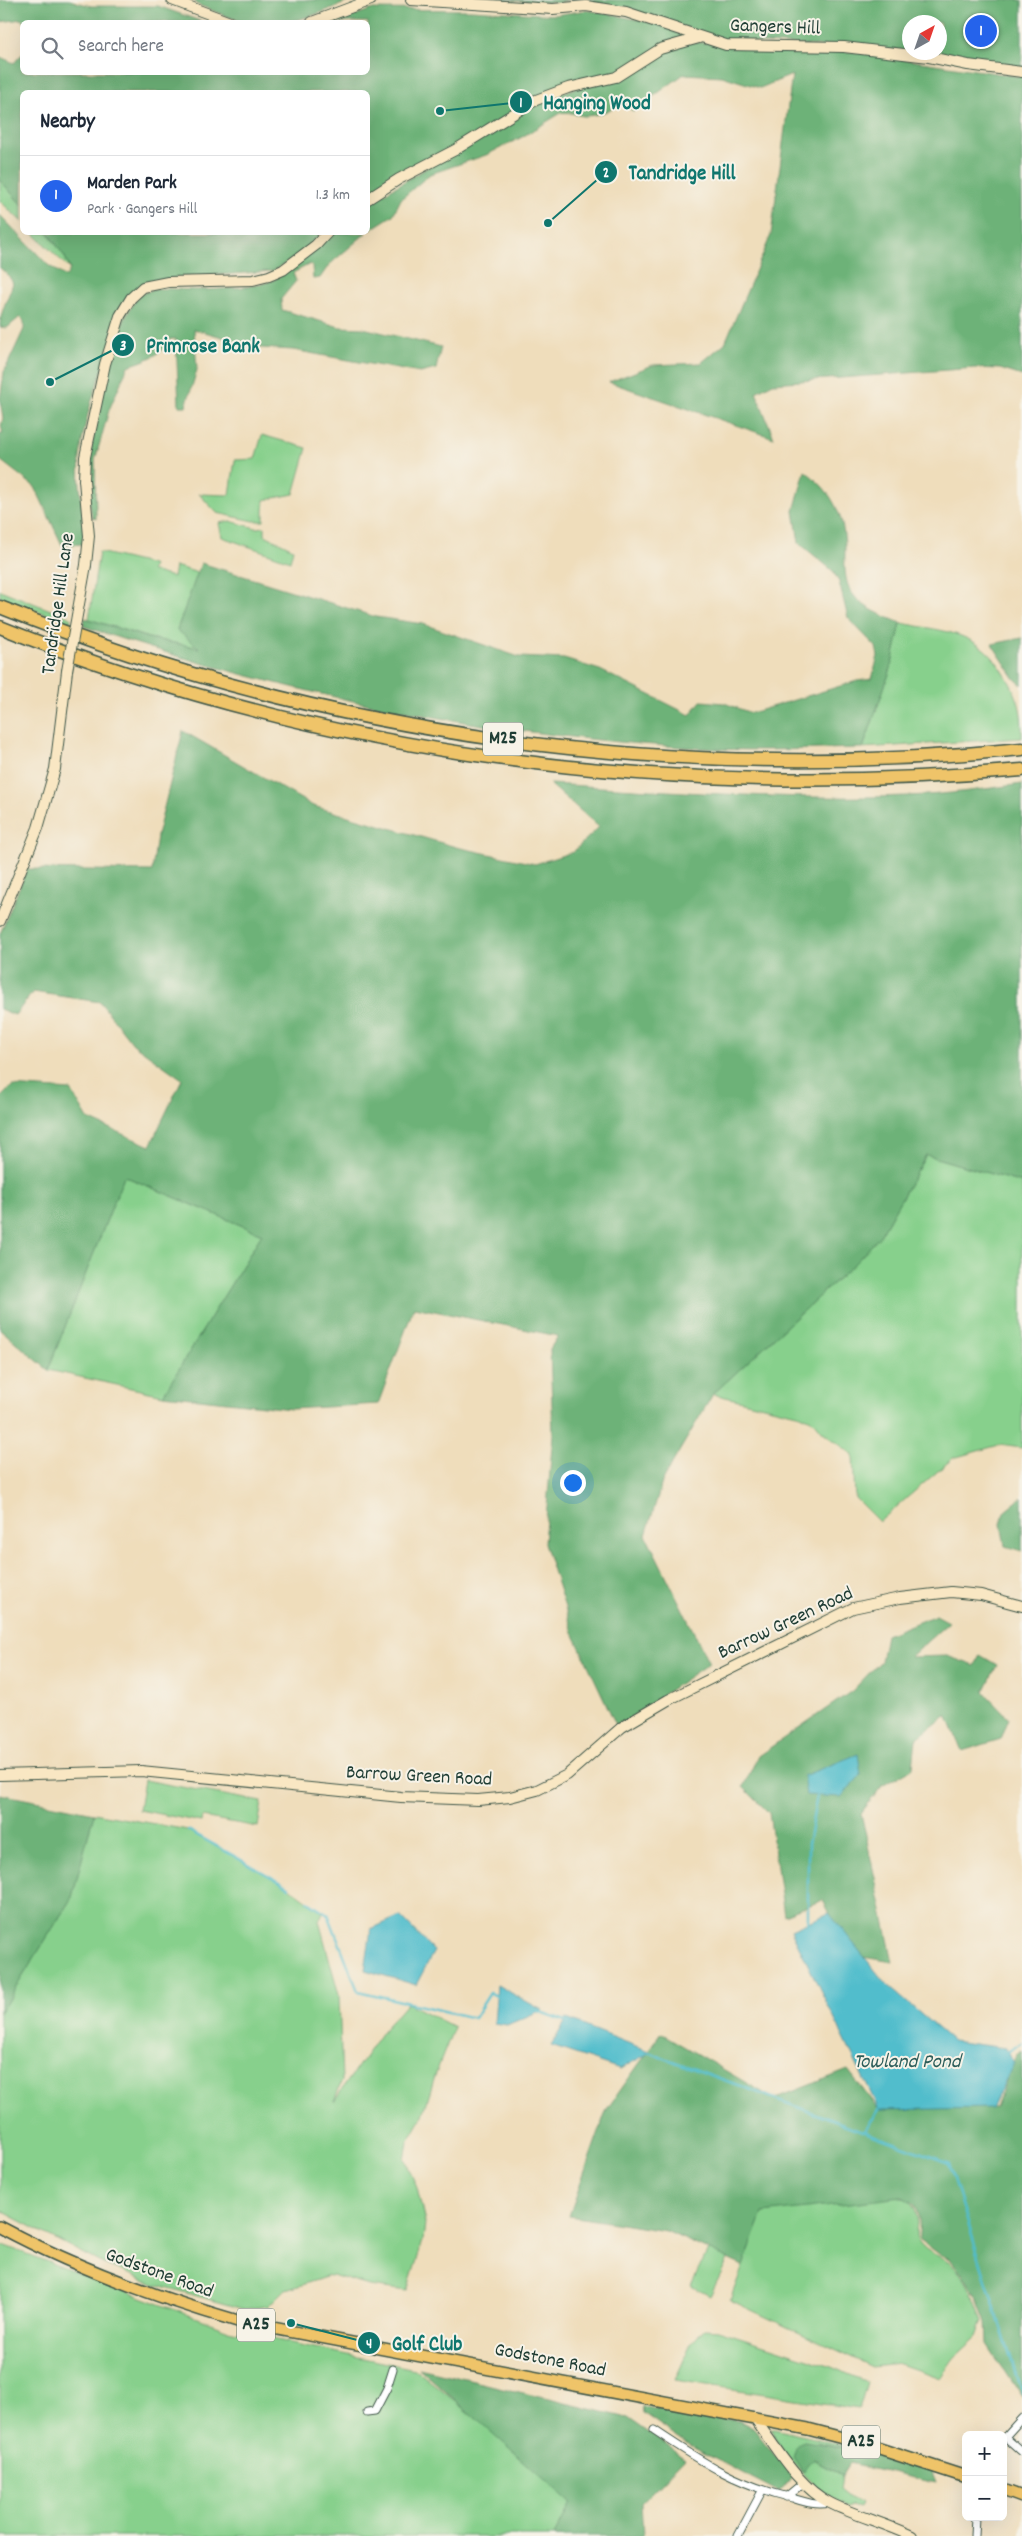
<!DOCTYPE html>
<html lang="en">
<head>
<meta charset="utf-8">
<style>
  :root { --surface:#fff; --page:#f2f2f3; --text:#1f2937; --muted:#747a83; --line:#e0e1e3; --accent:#2563eb }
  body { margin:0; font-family:Dekko,sans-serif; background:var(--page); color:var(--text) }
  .controls { position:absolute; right:15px; bottom:15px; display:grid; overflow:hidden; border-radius:8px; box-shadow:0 5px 20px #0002 }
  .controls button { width:45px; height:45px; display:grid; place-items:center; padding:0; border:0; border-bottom:1px solid var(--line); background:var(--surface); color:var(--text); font:25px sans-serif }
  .compass { position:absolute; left:902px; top:15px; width:45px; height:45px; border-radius:50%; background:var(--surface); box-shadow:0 5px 20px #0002; rotate:40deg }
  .you { position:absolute; left:572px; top:1482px; width:18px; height:18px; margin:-12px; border:4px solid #fff; border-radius:50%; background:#1a73e8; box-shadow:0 0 0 8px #1a73e833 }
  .badge { display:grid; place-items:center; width:32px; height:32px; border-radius:50%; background:var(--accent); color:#fff; font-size:16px; font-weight:700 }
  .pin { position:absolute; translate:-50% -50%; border:2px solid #fff; box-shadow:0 1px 5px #0006 }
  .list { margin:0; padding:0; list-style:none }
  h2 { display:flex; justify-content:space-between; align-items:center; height:65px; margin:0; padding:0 20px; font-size:21px }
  h2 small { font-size:16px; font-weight:400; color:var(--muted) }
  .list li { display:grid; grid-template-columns:32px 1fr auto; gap:15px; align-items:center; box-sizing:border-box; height:80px; padding:0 20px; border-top:1px solid var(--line) }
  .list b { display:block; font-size:19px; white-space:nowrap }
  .list p { margin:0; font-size:16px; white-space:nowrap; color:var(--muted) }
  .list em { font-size:16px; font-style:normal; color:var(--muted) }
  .icon { flex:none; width:28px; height:28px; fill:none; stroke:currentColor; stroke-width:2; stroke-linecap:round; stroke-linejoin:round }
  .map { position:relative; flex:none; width:1022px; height:2536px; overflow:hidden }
  .search { position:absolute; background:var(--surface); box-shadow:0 5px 20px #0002; left:20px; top:20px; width:350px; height:55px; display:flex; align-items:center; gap:12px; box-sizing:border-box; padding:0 18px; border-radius:8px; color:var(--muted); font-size:19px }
  .panel { position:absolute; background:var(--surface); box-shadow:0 5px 20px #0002; left:20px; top:90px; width:350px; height:145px; border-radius:8px }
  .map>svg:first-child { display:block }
  .green { fill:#87d08c; stroke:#538660 }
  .forest { fill:#6db278; stroke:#467856 }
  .water { fill:#51bdcc; stroke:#387d80 }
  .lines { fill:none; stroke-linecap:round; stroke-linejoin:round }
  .stream { stroke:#51bdcc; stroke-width:2.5 }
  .street-casing { stroke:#3e5548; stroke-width:9 }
  .secondary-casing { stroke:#3e5548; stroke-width:12 }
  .primary-casing { stroke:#3e5548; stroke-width:14 }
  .highway-casing { stroke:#3e5548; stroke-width:15 }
  .street { stroke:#fff; stroke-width:7 }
  .secondary { stroke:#f9e7c3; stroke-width:10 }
  .primary { stroke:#efc469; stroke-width:11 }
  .highway { stroke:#efc469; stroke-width:12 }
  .secondary-bridge-casing { stroke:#3e5548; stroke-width:12; stroke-linecap:butt }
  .secondary-bridge { stroke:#f9e7c3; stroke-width:10 }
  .labels { text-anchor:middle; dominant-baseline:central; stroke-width:4; stroke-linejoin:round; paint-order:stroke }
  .shield { fill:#f7f3e8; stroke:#60746a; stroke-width:1 }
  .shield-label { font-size:19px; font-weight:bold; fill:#1f3d34 }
  .street-label { font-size:20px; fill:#1f3d34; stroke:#f7f3e8 }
  .water-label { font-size:21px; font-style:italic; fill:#2c5d5a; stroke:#f7f3e8 }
  .leader { fill:none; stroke:#0f766e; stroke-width:2 }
  .callout-dot { fill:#0f766e; stroke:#f7f3e8; stroke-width:2 }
  .mark-label { font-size:15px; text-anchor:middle; font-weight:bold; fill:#fff }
  .callout-label { font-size:21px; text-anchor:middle; font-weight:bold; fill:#0f766e; stroke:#f7f3e8; stroke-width:4; stroke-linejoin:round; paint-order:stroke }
</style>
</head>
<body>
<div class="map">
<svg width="1022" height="2536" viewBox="0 0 1022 2536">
  <rect width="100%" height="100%" fill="#f7f3e8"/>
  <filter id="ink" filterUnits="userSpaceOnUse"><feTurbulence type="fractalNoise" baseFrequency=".02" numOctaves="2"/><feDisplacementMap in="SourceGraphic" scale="10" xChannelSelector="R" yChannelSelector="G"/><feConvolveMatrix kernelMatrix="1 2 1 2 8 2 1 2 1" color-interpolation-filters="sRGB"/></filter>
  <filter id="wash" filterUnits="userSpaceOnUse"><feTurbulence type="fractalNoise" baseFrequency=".0096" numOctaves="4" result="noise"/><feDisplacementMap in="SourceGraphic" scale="20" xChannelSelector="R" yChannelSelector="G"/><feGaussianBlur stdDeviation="1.12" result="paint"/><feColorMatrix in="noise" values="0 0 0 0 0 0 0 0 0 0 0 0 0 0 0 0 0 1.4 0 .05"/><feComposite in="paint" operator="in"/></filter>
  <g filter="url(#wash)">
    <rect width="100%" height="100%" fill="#efddbb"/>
    <g class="green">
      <polygon points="0,180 22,205 22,222 0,201"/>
      <polygon points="33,233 48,233 65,257 70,269"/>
      <polygon points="262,435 307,448 294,494 264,500 264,521 254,521 217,513 199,494 230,495 235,460 255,459"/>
      <polygon points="230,521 256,528 265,527 265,535 293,549 290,561 222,537 219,523"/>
      <polygon points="99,552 153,565 151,571 173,577 175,566 198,573 177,629 200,648 149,638 89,619"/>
      <polygon points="0,590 71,618 70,623 0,597"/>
      <path d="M901,623C947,632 980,631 1006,676C1020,700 1022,710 1022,738L863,748L891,668Z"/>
      <polygon points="926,1155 1022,1183 1022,1448 999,1445 953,1458 879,1522 855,1498 853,1455 823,1432 815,1422 801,1415 713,1394 856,1262 880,1236"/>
      <polygon points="124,1176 262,1234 163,1395 48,1370"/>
      <polygon points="144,1780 262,1802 258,1827 202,1817 201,1822 139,1810"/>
      <polygon points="94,1813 188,1830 289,1887 323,1912 319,1921 339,1995 342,2081 334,2101 384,2029 407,2003 454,2027 436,2073 423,2115 408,2142 405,2159 417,2188 425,2223 423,2241 407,2291 369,2286 332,2275 283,2291 268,2306 244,2309 154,2284 99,2262 0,2210 0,2013 72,1897"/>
      <path d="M882,2195L908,2199C910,2203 915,2208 916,2213C920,2223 912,2233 919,2242C927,2253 938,2255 948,2261C967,2273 975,2302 983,2321L977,2337L954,2358L940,2378L900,2364L872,2367L730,2300L763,2213Z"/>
      <polygon points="0,2244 229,2330 415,2369 581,2502 563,2536 0,2536"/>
      <polygon points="708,2250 728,2259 710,2296 691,2286"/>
      <polygon points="704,2329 718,2330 829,2366 867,2382 859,2409 675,2380 691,2344"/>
      <path d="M770,2428L872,2452L814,2442L803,2471L813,2459L842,2475L840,2489L860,2505L858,2509L849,2505L848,2507C815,2489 787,2462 770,2428Z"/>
    </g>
    <g class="forest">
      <polygon points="0,0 69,0 91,6 158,6 203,22 23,22 22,19 0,22"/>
      <path d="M193,0H352C319,14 283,29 246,22C230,19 213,10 198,5Z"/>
      <polygon points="495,0 1022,0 1022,69 920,53 940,52 940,22 910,22 909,51 727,41 624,8 569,0 558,3"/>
      <polygon points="373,9 471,10 555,15 587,10 655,23 688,38 614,75 577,82 368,196 368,92 22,92 22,205 0,180 0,57 14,63 22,54 22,72 368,72 368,22 336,22"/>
      <path d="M690,42L854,52L1022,77V376L1000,369L975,368L773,383L756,392L774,438L609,382L653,365L701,363L725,343L771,235L792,75L760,88L722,76L684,74L633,111L621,103C611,110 597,116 584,116C575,115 570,111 561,113L522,137L486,155L430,174L401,199L393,215L368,231V203L536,103L570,90L617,79L660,51Z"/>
      <path d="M0,215L48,265L66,277L70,269L65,257L48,233H324L294,258L273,271L175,278L136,288C114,342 86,398 80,457C77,487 85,515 85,544L62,545L35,487L0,460V434H3L1,426L3,418L0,400L4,372L24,329V321L20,317L7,328L0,327C0,311 8,299 13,283L8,275L0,268Z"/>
      <path d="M332,233H366L329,265L320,278L313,279L312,265L310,264L293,273L296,281L281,299L282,310L340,327L363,328L441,347L436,369L420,373L293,350L261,348L194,329L197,370L186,406H179L176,339H170C164,355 143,361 128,366L109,410L95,460L96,519L92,517C90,504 87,489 88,476C90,444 115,303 146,292C160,286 179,290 195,290C214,290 257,288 273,280C295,269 314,248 332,233Z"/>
      <path d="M805,471C831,490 844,514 845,547C845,562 843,580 852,593C862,608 884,616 901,623L891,668L863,748C814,749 764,751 715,749C499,738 288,696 83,626L85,618L148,638L199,648L177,630L201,563L376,617L423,624L519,657L564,659L600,670L690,715L701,701L724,703L751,713L857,681L872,679L878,656L876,647L848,618L839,582L833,571L799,543L794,511Z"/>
      <polygon points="1022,638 1022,685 1015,679 992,644"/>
      <path d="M183,731L313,806L456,847L535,864L573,852L599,827L550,784C675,791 802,802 928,795C959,793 991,788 1022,784V1183L926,1155L880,1236L856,1262L713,1394L663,1479L646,1535L709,1663L617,1727L574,1635L544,1543L553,1434L550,1349L558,1336L414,1307L378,1404L291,1409L163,1395L262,1234L124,1176L48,1370L0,1329V1098L12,1086L71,1090L88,1119L150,1146L182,1079L133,1044L100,1002L33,992L15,1015L0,1009V934L27,869L152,871L157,836Z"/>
      <polygon points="1022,1497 1022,1551 1005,1546 1001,1524 1004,1512"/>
      <polygon points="936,1615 949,1622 910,1657 947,1656 975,1666 980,1655 997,1665 984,1692 1009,1718 1001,1739 962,1751 947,1715 916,1739 913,1768 882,1786 861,1813 893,1962 851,1955 823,1900 784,1915 769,1813 743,1787 758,1756 852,1691 881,1661 886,1635"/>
      <polygon points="0,1794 94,1813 72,1897 0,2013"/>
      <path d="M661,2033L774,2099L848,2070L879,2110L996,2107L1016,2055L1022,2051V2397L987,2344L986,2322L976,2296L963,2274L950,2259L939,2254L919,2239C919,2218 923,2207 902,2197L763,2213L743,2266L666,2231L569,2216L607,2109Z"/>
      <polygon points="419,2368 628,2418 685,2458 641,2503 643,2536 554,2536 571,2503"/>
      <polygon points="642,2406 739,2421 754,2429 792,2477 779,2492 692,2447 643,2413"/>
      <polygon points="804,2441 872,2452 930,2468 936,2483 849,2464 842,2475 814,2459 803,2472 793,2457 797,2444"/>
    </g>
    <g class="water">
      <polygon points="858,1754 861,1775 841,1797 806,1795 803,1776"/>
      <polygon points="829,1913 887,1985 952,2041 1005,2048 1014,2063 992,2108 879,2110 791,1930"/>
      <polygon points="400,1916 434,1951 416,1985 365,1970 371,1929"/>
      <polygon points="497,1985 542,2010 507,2025 494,2023"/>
      <polygon points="567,2019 651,2052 620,2069 551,2046"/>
    </g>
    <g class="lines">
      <g class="stream">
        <polyline points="188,1830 289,1887"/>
        <polyline points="308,1901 328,1914 358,1991 474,2018 490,1993 497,1996"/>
        <polyline points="808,1922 808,1844 817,1796"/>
        <polyline points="535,2010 568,2022"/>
        <polyline points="648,2052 949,2163 1022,2394"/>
        <polyline points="1007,2052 1022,2043"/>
        <polyline points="864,2131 879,2110"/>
      </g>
    </g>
  </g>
  <g filter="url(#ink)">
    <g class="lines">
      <g class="street-casing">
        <g id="street">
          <polyline points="367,2412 375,2411 387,2388 393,2369"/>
          <path d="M654,2430C702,2462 735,2484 792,2498C805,2502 816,2506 830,2503"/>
          <polyline points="1005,2437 1022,2452"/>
          <polyline points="1003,2439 1022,2418"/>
          <polyline points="786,2497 803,2483"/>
          <polyline points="738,2536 762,2491"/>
          <polyline points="974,2536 975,2517"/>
        </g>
      </g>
      <g class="secondary-casing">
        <g id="secondary">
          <polyline points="172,0 230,22"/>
          <polyline points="411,0 553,9 586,6 626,12 726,45 844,47 929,57 968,65 1022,72"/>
          <polyline points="312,22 371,0"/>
          <polyline points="368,199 399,179 455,150 536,100 568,88 616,77 660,49 699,38"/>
          <polyline points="86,565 89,536 84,480 85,457 105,364 120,316 131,298 143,287 168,282 253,280 269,276 283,270 316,245 328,232"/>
          <polyline points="0,921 38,828 55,769 67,671"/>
          <polyline points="0,1775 141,1771 401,1797 478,1800 510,1797 537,1790 567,1775 622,1727 668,1700 853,1608 900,1598 951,1592 981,1595 1022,1606"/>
          <path d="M754,2418C776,2447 797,2486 830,2503C856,2516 885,2523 912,2536"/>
        </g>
      </g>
      <g class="primary-casing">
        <g id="primary">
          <path d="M0,2227C76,2268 158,2298 241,2322L808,2429L858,2442L966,2477"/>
          <polyline points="1003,2490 1022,2497"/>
        </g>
      </g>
      <g class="highway-casing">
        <g id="highway">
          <path d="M0,607C321,737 678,784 1022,749"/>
          <path d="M0,627C323,757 677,801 1022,770"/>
        </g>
      </g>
      <use href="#street" class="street"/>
      <use href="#secondary" class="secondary"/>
      <use href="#primary" class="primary"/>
      <use href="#highway" class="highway"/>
      <g class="secondary-bridge-casing">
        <polyline id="secondary-bridge" points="67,671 86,565"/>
      </g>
      <use href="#secondary-bridge" class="secondary-bridge"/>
    </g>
  </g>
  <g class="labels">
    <g class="shield">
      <rect x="483" y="722.5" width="40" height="33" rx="4"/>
      <rect x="237" y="2308.5" width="38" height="33" rx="4"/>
      <rect x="842" y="2425.5" width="38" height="33" rx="4"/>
    </g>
    <g class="shield-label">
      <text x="503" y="739">M25</text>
      <text x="256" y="2325">A25</text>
      <text x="861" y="2442">A25</text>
    </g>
    <g class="street-label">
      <text transform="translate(775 28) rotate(2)">Gangers Hill</text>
      <text transform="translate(59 604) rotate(-82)">Tandridge Hill Lane</text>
      <text transform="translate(786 1624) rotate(-25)">Barrow Green Road</text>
      <text transform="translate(419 1777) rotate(3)">Barrow Green Road</text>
      <text transform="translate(159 2274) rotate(20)">Godstone Road</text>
      <text transform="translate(550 2361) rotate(11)">Godstone Road</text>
    </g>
    <g class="water-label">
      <text x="907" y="2063">Towland Pond</text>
    </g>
  </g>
  <path class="leader" d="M440 111L521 102M548 223L606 172M50 382L123 345M291 2323L369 2343"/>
  <g class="callout-dot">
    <circle cx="440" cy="111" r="5"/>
    <circle cx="548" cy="223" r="5"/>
    <circle cx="50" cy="382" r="5"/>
    <circle cx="291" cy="2323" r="5"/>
    <circle cx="521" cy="102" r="12"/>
    <circle cx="606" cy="172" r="12"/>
    <circle cx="123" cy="345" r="12"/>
    <circle cx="369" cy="2343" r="12"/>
  </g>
  <g class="mark-label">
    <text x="521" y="107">1</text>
    <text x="606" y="177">2</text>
    <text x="123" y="350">3</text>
    <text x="369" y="2348">4</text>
  </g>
  <g class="callout-label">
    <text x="597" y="109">Hanging Wood</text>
    <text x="682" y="179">Tandridge Hill</text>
    <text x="203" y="352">Primrose Bank</text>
    <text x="427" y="2350">Golf Club</text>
  </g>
</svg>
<div class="controls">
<button>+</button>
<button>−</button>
</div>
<svg class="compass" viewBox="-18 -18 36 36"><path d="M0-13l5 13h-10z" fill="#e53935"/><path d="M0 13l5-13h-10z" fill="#747a83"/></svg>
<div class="you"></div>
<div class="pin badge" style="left:981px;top:31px">1</div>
<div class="search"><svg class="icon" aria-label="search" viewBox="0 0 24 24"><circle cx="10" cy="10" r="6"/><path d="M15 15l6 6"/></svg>Search here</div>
<section class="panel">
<h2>Nearby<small></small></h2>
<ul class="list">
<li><span class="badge">1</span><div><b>Marden Park</b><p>Park · Gangers Hill</p></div><em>1.3 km</em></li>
</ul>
</section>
</div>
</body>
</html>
